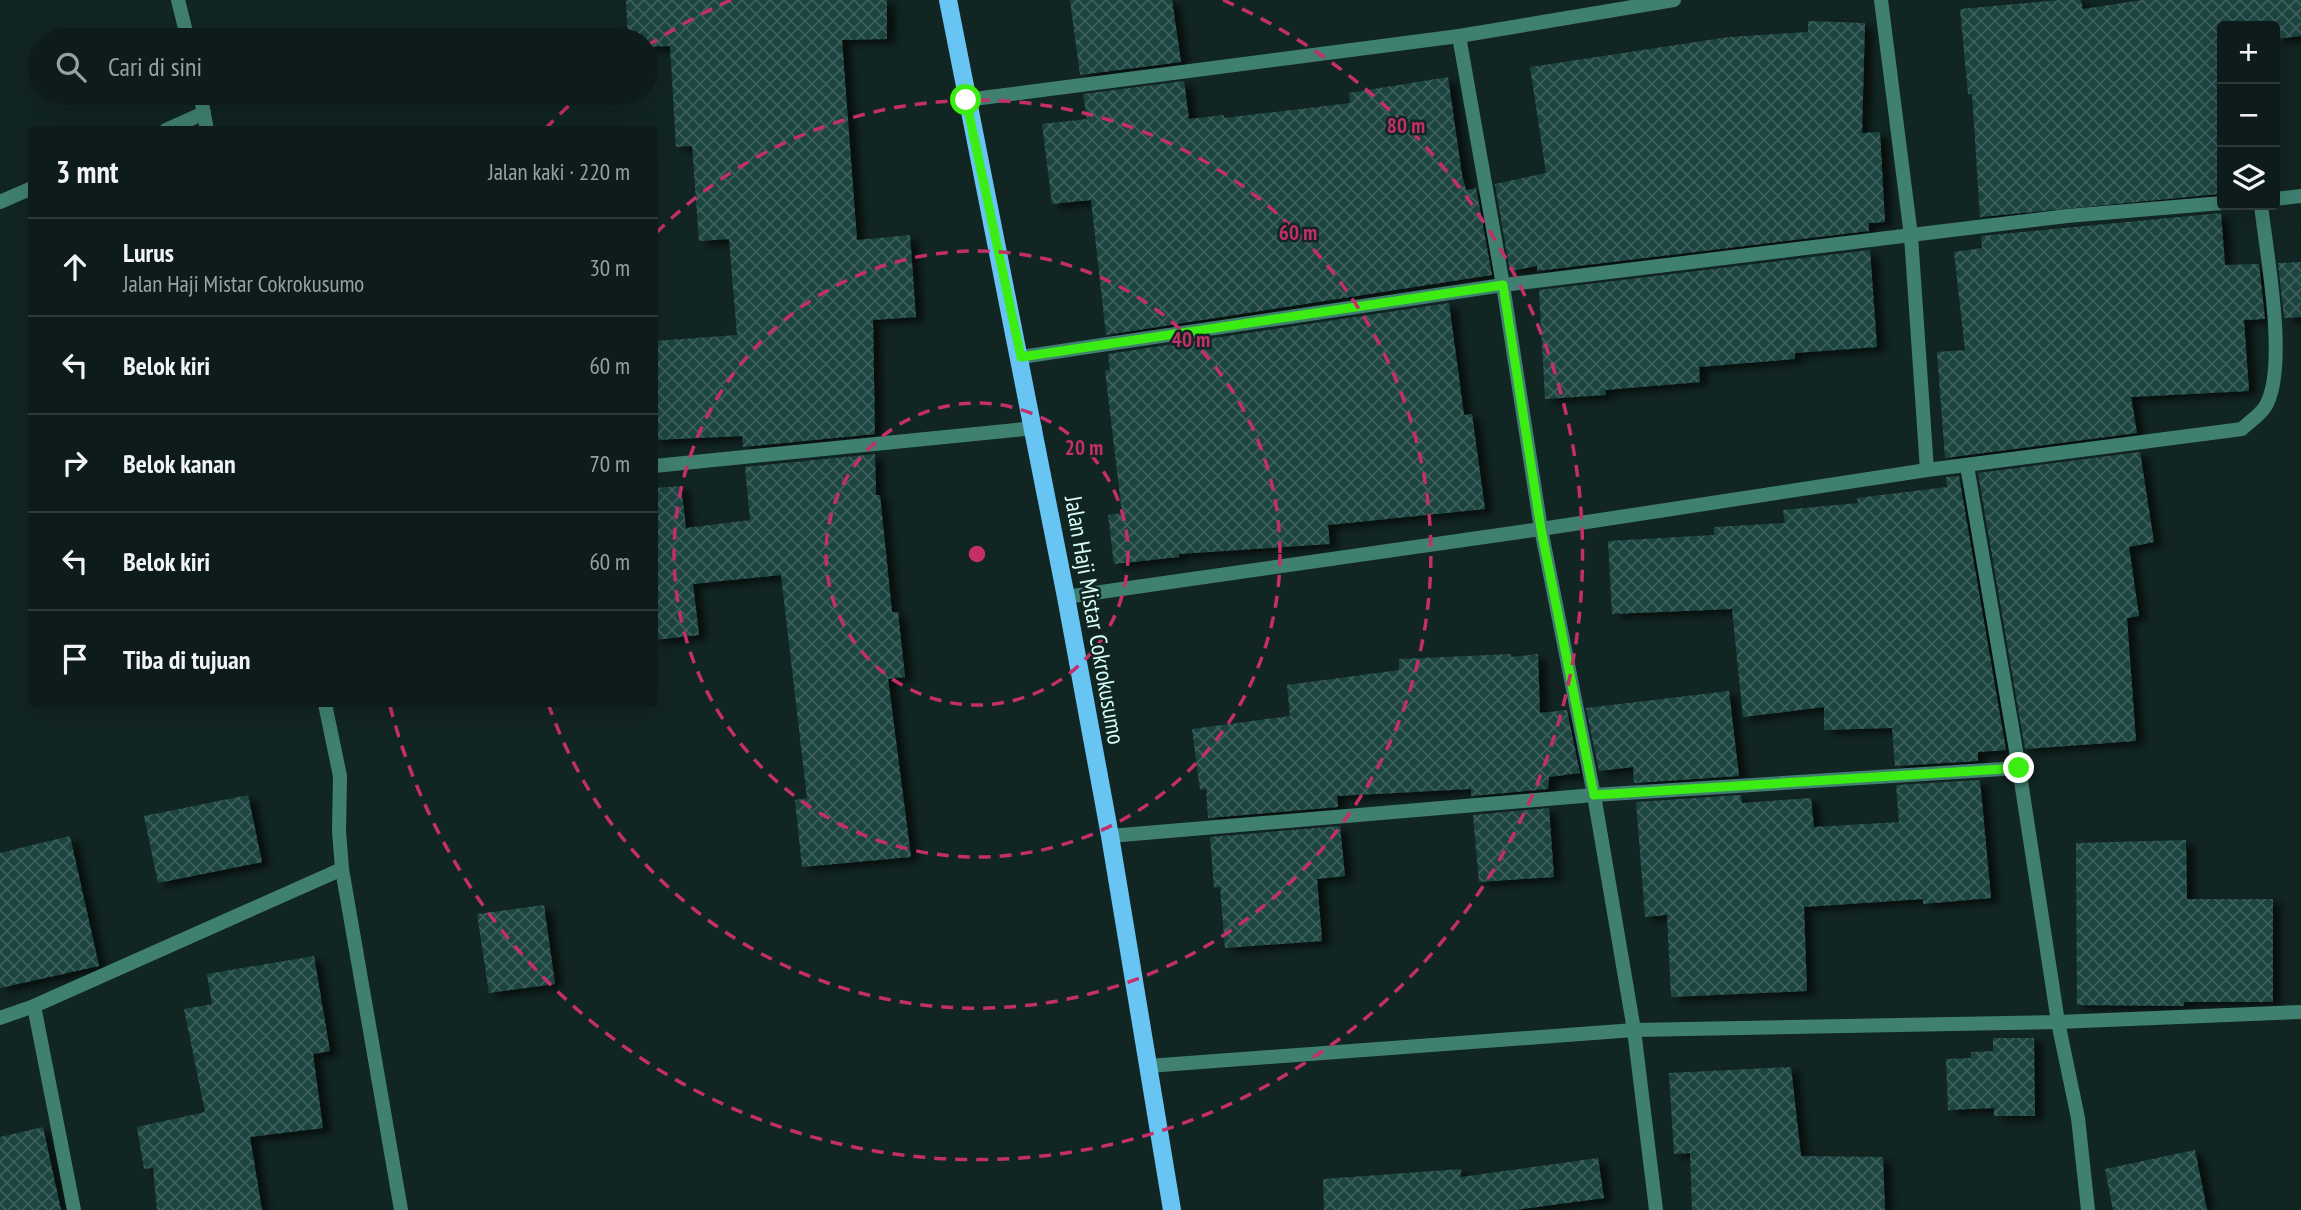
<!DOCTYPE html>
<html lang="id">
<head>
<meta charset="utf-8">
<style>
  :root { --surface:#0d1c1a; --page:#162523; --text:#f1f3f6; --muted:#9aa1a2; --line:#2d3a39 }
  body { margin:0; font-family:"PT Sans Narrow",sans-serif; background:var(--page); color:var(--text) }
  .controls { position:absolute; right:21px; top:21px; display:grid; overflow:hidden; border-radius:7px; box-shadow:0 7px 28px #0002 }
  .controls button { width:63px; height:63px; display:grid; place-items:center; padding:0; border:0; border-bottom:2px solid var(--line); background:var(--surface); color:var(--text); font:35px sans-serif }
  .stop { position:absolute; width:21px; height:21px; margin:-16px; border:5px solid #3ced13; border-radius:50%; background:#fff }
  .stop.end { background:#3ced13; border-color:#fff; box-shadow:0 2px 7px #0008 }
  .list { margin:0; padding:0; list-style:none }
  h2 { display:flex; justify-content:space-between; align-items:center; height:91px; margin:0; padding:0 28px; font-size:30px }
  h2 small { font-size:23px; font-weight:400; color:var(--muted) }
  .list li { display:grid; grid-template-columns:46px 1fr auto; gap:21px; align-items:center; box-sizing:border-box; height:98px; padding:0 28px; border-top:2px solid var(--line) }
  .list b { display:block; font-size:26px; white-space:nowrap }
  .list p { margin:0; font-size:23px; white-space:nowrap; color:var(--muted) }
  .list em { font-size:23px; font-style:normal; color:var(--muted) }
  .icon { flex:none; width:38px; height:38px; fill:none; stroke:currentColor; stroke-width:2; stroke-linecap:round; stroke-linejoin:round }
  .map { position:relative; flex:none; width:2301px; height:1210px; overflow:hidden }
  .search { position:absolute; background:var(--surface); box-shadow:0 7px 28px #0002; left:28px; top:28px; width:630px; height:77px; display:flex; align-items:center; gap:18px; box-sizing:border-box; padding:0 24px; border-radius:38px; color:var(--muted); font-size:26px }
  .panel { position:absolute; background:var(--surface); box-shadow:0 7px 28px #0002; left:28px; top:126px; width:630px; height:581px; border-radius:7px }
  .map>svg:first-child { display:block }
  .building { fill:url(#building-cross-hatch); filter:url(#shadow) }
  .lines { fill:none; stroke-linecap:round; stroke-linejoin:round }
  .minor { stroke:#408070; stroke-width:14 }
  .primary { stroke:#67c4f3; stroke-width:18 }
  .route { stroke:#3ced13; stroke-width:9 }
  .ring { fill:none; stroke:#c42f6a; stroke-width:3.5; stroke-dasharray:12 9 }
  .labels { text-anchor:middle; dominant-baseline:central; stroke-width:5; stroke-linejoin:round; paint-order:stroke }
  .street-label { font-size:24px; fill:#d8fcf6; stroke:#112523 }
  .centre { fill:#c42f6a; stroke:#112523; stroke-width:3.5 }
  .ring-label { font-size:21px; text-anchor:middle; font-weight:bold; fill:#c42f6a; stroke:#112523; stroke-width:5; stroke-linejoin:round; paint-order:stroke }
</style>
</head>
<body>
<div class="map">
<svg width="2301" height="1210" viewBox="0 0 2301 1210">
  <defs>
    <pattern id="building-cross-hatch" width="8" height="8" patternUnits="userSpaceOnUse" patternTransform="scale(1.75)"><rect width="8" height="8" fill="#1e4441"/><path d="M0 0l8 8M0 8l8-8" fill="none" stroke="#3e605d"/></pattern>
    <filter id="shadow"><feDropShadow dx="8" dy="4.5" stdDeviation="3.5" flood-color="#0009"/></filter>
  </defs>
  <rect width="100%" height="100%" fill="#112523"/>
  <g class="building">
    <polygon points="626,0 887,0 887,39 842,40 857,240 910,235 916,317 873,320 875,434 743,447 742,436 654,440 654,341 737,335 729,239 699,241 692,146 676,147 670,46 646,47 646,40 628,40"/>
    <polygon points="1070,0 1172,0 1181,62 1080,75"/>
    <polygon points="2060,0 2081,0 2083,9 2142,0 2301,0 2301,36 2275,39 2275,26 2222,26 2219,194 1980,217 1972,94 1968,94 1960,9"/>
    <polygon points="1808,21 1865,23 1862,133 1880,132 1885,222 1869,223 1869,231 1537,271 1537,266 1510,271 1495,184 1546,173 1530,67 1729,37 1808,32"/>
    <polygon points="1448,77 1462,175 1466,190 1476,188 1492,275 1106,335 1091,200 1052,204 1042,124 1087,119 1083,94 1184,81 1189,119 1224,115 1224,118 1350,103 1349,93"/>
    <polygon points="2221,213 2225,265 2259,264 2265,319 2244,320 2249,391 2131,397 2137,433 1945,458 1937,352 1965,350 1954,252 1982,248 1981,236"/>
    <polygon points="1870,250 1877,347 1795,353 1795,359 1699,367 1700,382 1605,390 1606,395 1545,399 1539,290"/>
    <polygon points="2301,262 2301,317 2284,318 2278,263"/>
    <polygon points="1449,303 1464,415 1472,414 1485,509 1328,525 1330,544 1179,554 1179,557 1114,564 1108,515 1122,513 1105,370 1110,370 1108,354"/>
    <polygon points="2140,452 2154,542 2129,547 2139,616 2127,618 2136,741 2025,749 1978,473"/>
    <polygon points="875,454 876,495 880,495 892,612 898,612 905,677 888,679 911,857 802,867 795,800 807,798 781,575 693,584 699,635 654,640 654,488 681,486 686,528 750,520 745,467"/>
    <polygon points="1959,476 2006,750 1978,752 1978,761 1895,766 1892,728 1824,730 1824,707 1743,717 1732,609 1612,614 1608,541 1714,535 1714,527 1785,523 1783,510 1858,503 1857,498 1947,487 1946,477"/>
    <polygon points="1511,654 1511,657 1538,654 1540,713 1567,710 1580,773 1549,777 1548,789 1471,796 1471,789 1337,796 1338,807 1208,818 1206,789 1200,790 1192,729 1290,716 1287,685 1399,670 1399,659"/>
    <polygon points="1729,691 1739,776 1634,783 1633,767 1599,771 1586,708"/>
    <polygon points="1980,780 1991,898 1923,904 1923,899 1804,907 1807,991 1671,997 1667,915 1645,917 1636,802 1741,795 1742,803 1811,798 1814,827 1899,822 1896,785"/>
    <polygon points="248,795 262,862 158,883 144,816"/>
    <polygon points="1549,808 1554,877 1479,882 1473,815"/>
    <polygon points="1340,826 1345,876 1317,879 1322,941 1225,948 1220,887 1214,888 1210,837"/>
    <polygon points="70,836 99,966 0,988 0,853"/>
    <polygon points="2186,840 2187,899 2273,899 2273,1002 2184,1002 2184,1006 2077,1005 2076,843"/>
    <polygon points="544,905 555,984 489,993 477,914"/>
    <polygon points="314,956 330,1051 313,1054 323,1128 250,1137 262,1210 157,1210 153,1168 144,1169 137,1127 205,1112 184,1009 212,1004 207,974"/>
    <polygon points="1993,1038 2034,1038 2035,1116 1994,1116 1994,1108 1948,1110 1946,1059 1971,1058 1971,1052 1993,1051"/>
    <polygon points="1791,1067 1801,1156 1883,1157 1885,1210 1692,1210 1690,1153 1674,1154 1669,1073"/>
    <polygon points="43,1127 61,1210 0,1210 0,1137"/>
    <polygon points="2195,1150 2207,1210 2113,1210 2105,1169"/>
    <polygon points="1598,1158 1604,1198 1515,1210 1324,1210 1323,1179 1461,1169 1461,1177"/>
  </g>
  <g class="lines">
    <g class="minor">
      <polyline points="178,0 188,40"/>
      <polyline points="1881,0 1911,236 1927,470"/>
      <polyline points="1459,36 1503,285 1541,529 1594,795 1634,1030 1656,1210"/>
      <polyline points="200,93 207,130"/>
      <polyline points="966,100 1459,36 1674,0"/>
      <polyline points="166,130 204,113"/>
      <polyline points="2275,199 2301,196"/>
      <polyline points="0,202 32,188"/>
      <polyline points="1021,357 1503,285 2067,216 2222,203"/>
      <polyline points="654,466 1035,428"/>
      <polyline points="1967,466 2019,768"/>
      <path d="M1066,597L1541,529L1927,470L2242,429C2249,422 2260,415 2265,407C2289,369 2266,251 2261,205"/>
      <polyline points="1110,836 1594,795 2019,768 2058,1022 2078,1118 2088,1210"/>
      <polyline points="342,869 401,1210"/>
      <polyline points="34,1006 74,1210"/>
      <polyline points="0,1018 34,1006 342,869 339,831 340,776 325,704"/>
      <polyline points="1148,1066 1634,1030 2058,1022 2301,1012"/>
    </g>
    <polyline class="primary" points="948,0 1066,597 1110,836 1172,1210"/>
  </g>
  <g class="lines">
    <polyline class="route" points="966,100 1021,357 1503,285 1541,529 1594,795 2019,768"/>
  </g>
  <g class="ring">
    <circle cx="977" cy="554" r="151"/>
    <circle cx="977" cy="554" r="303"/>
    <path d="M656 233A454 454 0 1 1 549 706"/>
    <path d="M545 129A606 606 0 0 1 583 93M647 46A606 606 0 0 1 731 0M1223 0A606 606 0 1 1 390 706"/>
  </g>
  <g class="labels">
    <g class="street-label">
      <text transform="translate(1095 620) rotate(80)">Jalan Haji Mistar Cokrokusumo</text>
    </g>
  </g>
  <circle cx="977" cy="554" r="10" class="centre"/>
  <g class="ring-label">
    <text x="1406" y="133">80 m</text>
    <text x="1298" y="240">60 m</text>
    <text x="1191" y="347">40 m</text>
    <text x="1084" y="455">20 m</text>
  </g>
</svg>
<div class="controls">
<button>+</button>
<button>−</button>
<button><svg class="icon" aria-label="layers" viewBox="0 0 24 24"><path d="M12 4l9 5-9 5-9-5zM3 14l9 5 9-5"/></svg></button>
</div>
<div class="stop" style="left:966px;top:100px"></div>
<div class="stop end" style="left:2019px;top:768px"></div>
<div class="search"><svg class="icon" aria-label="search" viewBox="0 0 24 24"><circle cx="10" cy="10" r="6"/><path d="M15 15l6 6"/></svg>Cari di sini</div>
<section class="panel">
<h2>3 mnt<small>Jalan kaki · 220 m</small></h2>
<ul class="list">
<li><svg class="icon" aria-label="ahead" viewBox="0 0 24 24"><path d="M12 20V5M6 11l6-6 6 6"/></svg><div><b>Lurus</b><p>Jalan Haji Mistar Cokrokusumo</p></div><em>30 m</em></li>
<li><svg class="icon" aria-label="left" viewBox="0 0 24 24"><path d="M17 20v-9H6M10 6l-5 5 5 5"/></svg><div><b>Belok kiri</b></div><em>60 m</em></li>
<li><svg class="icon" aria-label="right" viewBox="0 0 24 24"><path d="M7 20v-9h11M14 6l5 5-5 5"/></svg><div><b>Belok kanan</b></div><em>70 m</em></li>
<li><svg class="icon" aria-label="left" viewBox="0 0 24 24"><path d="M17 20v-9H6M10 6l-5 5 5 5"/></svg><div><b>Belok kiri</b></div><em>60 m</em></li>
<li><svg class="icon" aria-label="arrive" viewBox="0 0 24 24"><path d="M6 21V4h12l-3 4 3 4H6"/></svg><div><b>Tiba di tujuan</b></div></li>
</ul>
</section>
</div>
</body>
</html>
